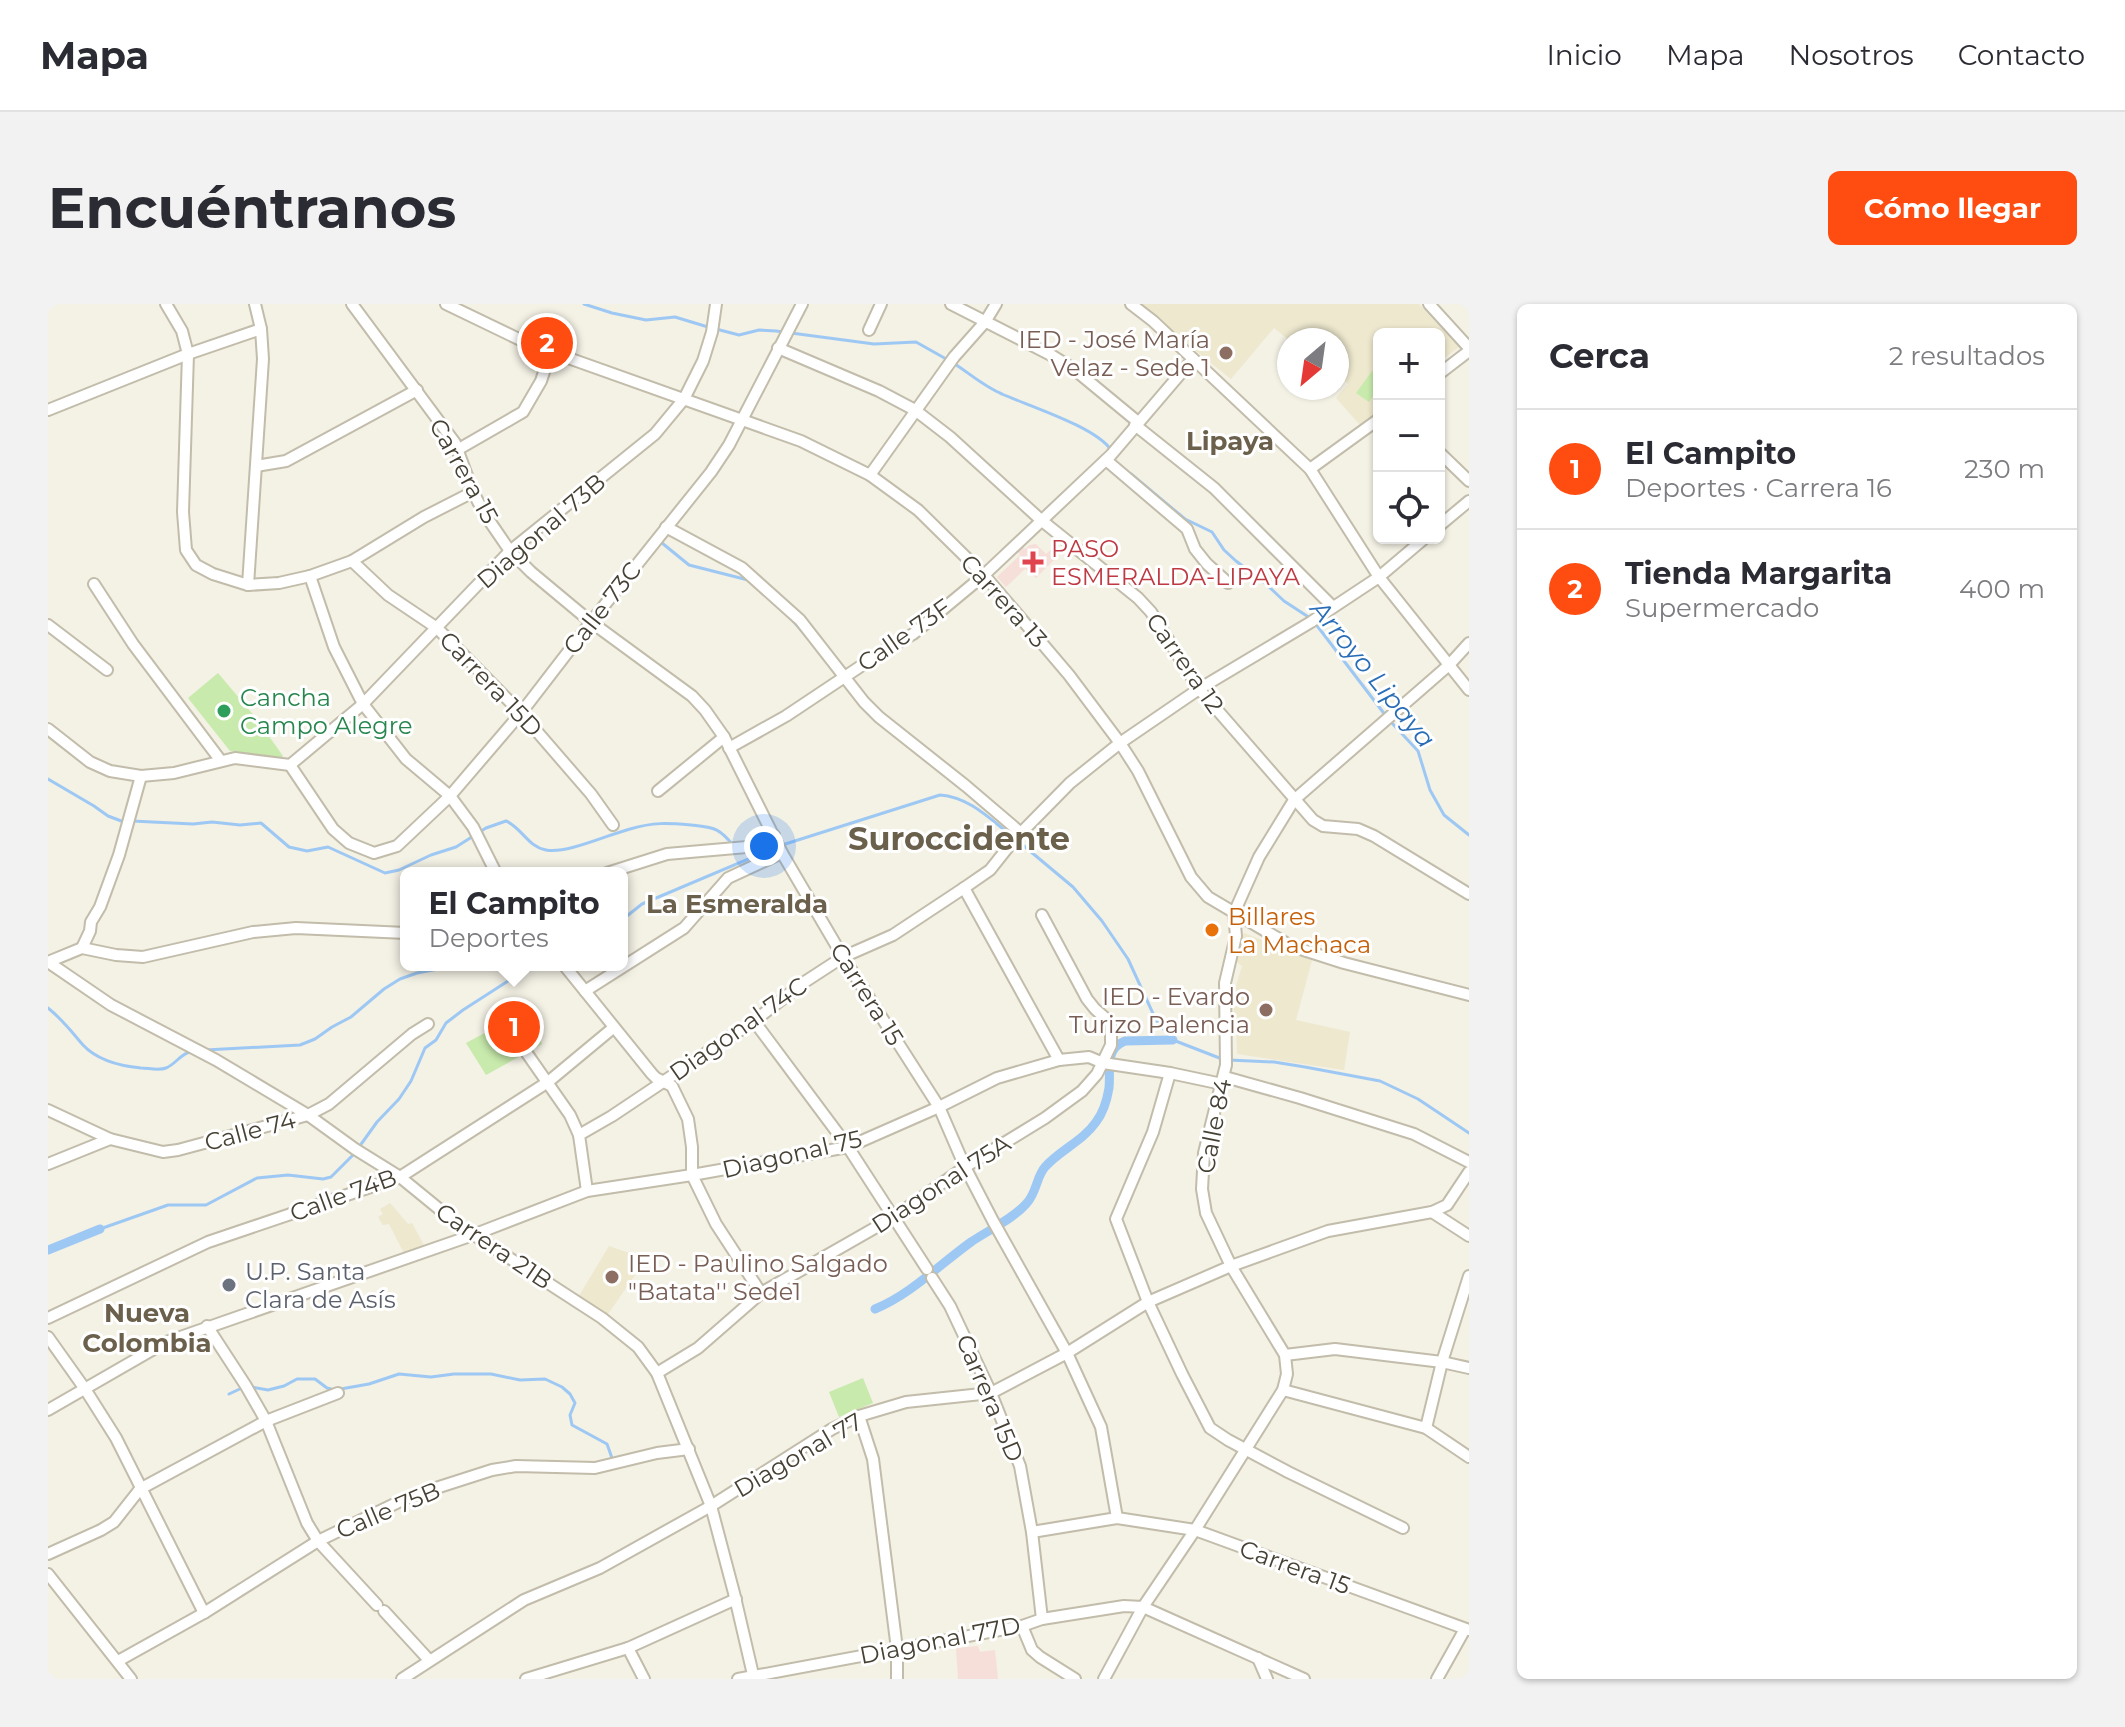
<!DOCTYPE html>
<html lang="es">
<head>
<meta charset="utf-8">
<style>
  :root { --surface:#fff; --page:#f2f2f3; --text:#2b2b33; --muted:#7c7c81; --line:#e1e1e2; --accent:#ff4c11 }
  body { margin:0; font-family:Montserrat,sans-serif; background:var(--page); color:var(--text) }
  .controls { position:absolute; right:24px; top:24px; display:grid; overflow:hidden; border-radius:12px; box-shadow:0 2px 6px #0004 }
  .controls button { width:72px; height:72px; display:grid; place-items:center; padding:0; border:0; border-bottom:2px solid var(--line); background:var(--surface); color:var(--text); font:40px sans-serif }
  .compass { position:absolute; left:1229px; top:24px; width:72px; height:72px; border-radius:50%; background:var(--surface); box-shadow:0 2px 6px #0004; rotate:209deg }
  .you { position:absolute; left:716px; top:542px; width:28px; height:28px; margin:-20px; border:6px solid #fff; border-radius:50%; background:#1a73e8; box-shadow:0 0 0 12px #1a73e833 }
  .badge { display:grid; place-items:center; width:52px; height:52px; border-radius:50%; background:var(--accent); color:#fff; font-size:26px; font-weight:700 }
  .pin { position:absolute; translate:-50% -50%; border:4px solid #fff; box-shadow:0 2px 8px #0006 }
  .popup { position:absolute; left:352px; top:563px; width:228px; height:104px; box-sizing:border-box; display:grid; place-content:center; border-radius:12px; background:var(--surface); filter:drop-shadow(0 2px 6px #0005); font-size:26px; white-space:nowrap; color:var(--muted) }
  .popup b { font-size:30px; color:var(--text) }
  .popup::after { content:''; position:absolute; left:50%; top:100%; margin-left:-16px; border:16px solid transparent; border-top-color:var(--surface) }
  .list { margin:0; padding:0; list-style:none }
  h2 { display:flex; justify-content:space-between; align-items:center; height:104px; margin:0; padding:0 32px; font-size:34px }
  h2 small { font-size:26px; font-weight:400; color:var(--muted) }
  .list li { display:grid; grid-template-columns:52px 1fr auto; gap:24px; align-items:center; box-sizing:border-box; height:120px; padding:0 32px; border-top:2px solid var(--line) }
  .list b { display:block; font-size:30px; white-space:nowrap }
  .list p { margin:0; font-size:26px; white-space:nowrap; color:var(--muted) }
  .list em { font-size:26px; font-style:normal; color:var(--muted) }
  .icon { flex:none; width:44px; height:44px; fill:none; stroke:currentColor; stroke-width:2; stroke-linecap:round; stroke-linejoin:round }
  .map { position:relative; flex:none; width:1421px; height:1375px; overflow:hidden; border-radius:12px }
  header { display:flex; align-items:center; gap:48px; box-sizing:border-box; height:112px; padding:0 40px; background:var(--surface); border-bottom:2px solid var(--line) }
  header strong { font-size:38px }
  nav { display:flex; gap:44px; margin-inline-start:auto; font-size:28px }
  .intro { display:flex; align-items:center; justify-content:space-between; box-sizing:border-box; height:192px; padding:0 48px }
  h1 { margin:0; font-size:56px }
  .button { padding:20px 36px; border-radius:12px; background:var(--accent); color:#fff; font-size:28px; font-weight:700 }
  main { display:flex; gap:48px; padding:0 48px }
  aside { flex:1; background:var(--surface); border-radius:12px; box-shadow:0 2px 6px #0004 }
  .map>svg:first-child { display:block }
  .education { fill:#ede8ce }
  .medical { fill:#f5dfd8 }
  .green { fill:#c8eaac }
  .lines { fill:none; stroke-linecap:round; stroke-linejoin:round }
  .stream { stroke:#9ec8f4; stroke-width:3 }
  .canal { stroke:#9ec8f4; stroke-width:9 }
  .minor-casing { stroke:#c2bcaa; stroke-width:14 }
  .minor { stroke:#fff; stroke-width:10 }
  .education-dot { fill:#8d6e63; stroke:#fff; stroke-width:3 }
  .health-dot { fill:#e0444e; stroke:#fff; stroke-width:3 }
  .leisure-dot { fill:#2e9e5b; stroke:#fff; stroke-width:3 }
  .food-dot { fill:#e8710a; stroke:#fff; stroke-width:3 }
  .worship-dot { fill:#6b7280; stroke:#fff; stroke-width:3 }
  .labels { text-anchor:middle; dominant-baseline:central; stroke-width:6; stroke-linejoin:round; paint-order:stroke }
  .education-label { font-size:24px; fill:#785e54; stroke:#fff; text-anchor:end }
  .street-label { font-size:24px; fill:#464134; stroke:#fff }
  .health-label { font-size:24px; fill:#be3a42; stroke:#fff; text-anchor:start }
  .leisure-label { font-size:24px; fill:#27864d; stroke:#fff; text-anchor:start }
  .food-label { font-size:24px; fill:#c56008; stroke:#fff; text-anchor:start }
  .worship-label { font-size:24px; fill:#5b616d; stroke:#fff; text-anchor:start }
  .neighbourhood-label { font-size:26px; font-weight:bold; fill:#6a604b; stroke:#fff }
  .water-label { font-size:26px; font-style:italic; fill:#296db7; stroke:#fff }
  .district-label { font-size:32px; font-weight:bold; fill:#6a604b; stroke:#fff }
</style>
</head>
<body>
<header>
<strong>Mapa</strong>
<nav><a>Inicio</a><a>Mapa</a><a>Nosotros</a><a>Contacto</a></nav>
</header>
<div class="intro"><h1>Encuéntranos</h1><a class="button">Cómo llegar</a></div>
<main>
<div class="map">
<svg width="1421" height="1375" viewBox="0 0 1421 1375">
  <rect width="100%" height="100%" fill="#f4f1e5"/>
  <g class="education">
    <polygon points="1089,0 1371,0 1411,43 1391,58 1391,30 1331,30 1331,106 1312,121 1288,94 1300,80 1289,69 1289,36 1241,36 1226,24 1183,75"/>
    <polygon points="1196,629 1264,656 1248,716 1302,728 1296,766 1189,750 1188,718 1184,695 1194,662 1187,656"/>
    <polygon points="342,899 360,920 364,919 377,943 357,951 341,920 335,921 330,913 335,910 332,905"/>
    <polygon points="561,942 598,955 560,1010 531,992"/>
  </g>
  <g class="medical">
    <polygon points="988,240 998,250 1005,244 1012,250 988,274 977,265 958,283 949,273 972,251 970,248 975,243 977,245 982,241"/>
    <polygon points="930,1342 932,1348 947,1346 950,1375 910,1375 908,1344"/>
  </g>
  <g class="green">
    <polygon points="1324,67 1331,72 1331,84 1321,98 1308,89"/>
    <polygon points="170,369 208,414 235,452 232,454 182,447 140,394"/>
    <polygon points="477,707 494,740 438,771 418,739"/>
    <polygon points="815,1074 825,1099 791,1113 781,1088"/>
  </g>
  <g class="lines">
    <g class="stream">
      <polyline points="536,0 564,9 598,16 627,13 660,23"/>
      <polyline points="668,25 691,31 711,26 728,27 826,40 868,38 900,56"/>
      <path d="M907,60C922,70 937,83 954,90C981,102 1048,123 1063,146"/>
      <polyline points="1083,170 1137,215 1164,228 1176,246 1188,257 1218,280 1236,297 1262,314"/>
      <polyline points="614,239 641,261 700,276"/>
      <polyline points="739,310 760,334"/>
      <polyline points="1267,319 1338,412"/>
      <polyline points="1343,418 1370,447 1382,486 1396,511 1421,531"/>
      <polyline points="0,475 46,502 60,512 76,518"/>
      <path d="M84,517L145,520L164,518L192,521L213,519L241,543L259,547L280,543L337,569L351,566L383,551L408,543L438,524L458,517C473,523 480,543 498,546C519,550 559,531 582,525C606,518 619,519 643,521C667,524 670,523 686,542"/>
      <polyline points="970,537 1025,583 1054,617 1080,655 1108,716 1125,736 1174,755"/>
      <path d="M574,616L594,600L731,542L892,491C921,493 942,515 964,532"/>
      <polyline points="449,661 471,670"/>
      <path d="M0,704C14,715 23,727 35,741C49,756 72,762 93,764C100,764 111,767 118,764C128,760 132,750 144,747"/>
      <polyline points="157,746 252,741 267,735 284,723 303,713 336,685 352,675 369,669 411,661"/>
      <polyline points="1181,756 1226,758 1257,763 1332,777 1370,795 1421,829"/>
      <polyline points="52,925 120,901 158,901 209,874 240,871 275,875 283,873 306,850 329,818 351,795 363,777 377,744 388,736 398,719 415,706 471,670 493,661"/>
      <polyline points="203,1083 220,1086 236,1082 249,1075 267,1075 279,1084 287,1086 321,1080 351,1070 383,1073 406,1070 443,1070 472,1076 497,1075 514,1083 522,1090 527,1099 522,1111 524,1121 559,1140 564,1154"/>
      <polyline points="181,1090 196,1083"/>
    </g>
    <g class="canal">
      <polyline points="0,946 52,925"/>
      <path d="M827,1005C863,990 891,961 923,938C939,927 965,915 978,900C989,889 988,873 997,863C1012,846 1035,837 1048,818C1055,809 1059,796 1061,784C1063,766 1056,745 1077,737L1125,736"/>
    </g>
    <g class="minor-casing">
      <g id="minor">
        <polyline points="118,0 134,27 140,50 135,208 138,246 148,261 165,270 200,281 231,279 262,272 304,257 376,213 425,188"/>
        <polyline points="304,0 407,139 425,188 436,209 462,247 483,268 543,318 644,392 657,406 676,433 734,549 795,653 891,803 917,863 945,917 1019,1049 1053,1123 1069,1214"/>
        <polyline points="398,0 481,40 753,137 822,171 870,206 936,271 1021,371 1072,439 1090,467 1143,573 1160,593 1243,642 1296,659 1421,691"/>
        <polyline points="903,0 1003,51 1027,66 1090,118"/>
        <polyline points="1083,0 1105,17 1262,165 1331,273 1421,386"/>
        <polyline points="1381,0 1421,44"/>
        <polyline points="821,26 833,0"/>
        <polyline points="730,44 831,87 867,106 902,133 993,216 1090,294 1103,308 1151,385 1265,516 1275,522 1310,525 1326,532 1421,590"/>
        <polyline points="1391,70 1421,47"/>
        <polyline points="0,106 140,50 213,25"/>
        <polyline points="1087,121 1166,184 1285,303"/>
        <polyline points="409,146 475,108 493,77 503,47"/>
        <polyline points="1391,148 1421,177"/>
        <polyline points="1058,156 1139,225 1147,245 1159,260 1180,279"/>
        <polyline points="208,162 238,157 369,86"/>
        <polyline points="1262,165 1331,115"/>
        <polyline points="822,171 906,53 937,18 948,0"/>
        <polyline points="1391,222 1421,197"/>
        <polyline points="618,223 694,264 752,316 816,398 831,413 918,482 973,529"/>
        <polyline points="304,257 340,291 389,324 473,409 543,490 565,521"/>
        <polyline points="262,272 286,343 315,400 358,455 402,492 425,523 448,569"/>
        <polyline points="46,280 85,340 173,457"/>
        <polyline points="200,281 215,55 213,25 207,0"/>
        <polyline points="0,321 59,366"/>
        <polyline points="0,425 42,458 62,467 93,472 126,469 187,454 242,461"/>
        <polyline points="681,444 738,412 834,348 865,330 936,271 1063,151 1145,55"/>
        <polyline points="242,461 285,525 301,539 326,549 349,542 402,492 473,409 543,318 663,168 681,141 754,0"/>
        <polyline points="242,461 315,400 462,247 607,130 636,95 655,57 664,28 668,0"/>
        <polyline points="610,487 676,433"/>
        <polyline points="559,569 619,550 699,543 726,531"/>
        <polyline points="916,584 1011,756"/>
        <polyline points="34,644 42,627 43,618 52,603 71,551 93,472"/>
        <polyline points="0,658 63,701 168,756 260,811 307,845 352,873 412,922 554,1014 590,1043 609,1069 663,1202 686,1289 706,1375"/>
        <polyline points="0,658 34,644 68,651 95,653 205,628 248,624 358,629"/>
        <polyline points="516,661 604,770 608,774 624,782 640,815 644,843 644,871 668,920 713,989"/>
        <polyline points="537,687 636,624 680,574 734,549"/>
        <polyline points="706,717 800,843 879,965"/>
        <polyline points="478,748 522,811 531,831 539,887"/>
        <polyline points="1122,769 1105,828 1068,915 1100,998 1134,1070 1162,1124 1180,1136 1240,1168 1355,1224"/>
        <polyline points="1177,773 1252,794 1366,830 1421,858"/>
        <polyline points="0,806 62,835"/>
        <polyline points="531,831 564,812 706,717 755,679 795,653 845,631 916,584 942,566 965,537 1022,479 1072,439 1151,385 1263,318 1331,273 1377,234"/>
        <polyline points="0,860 62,835 115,848 130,846 260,811 281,800 364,730 380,720"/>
        <polyline points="1384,908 1421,932"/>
        <polyline points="884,974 902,1002 943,1089 972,1162 984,1228 994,1315"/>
        <polyline points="0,1014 160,938 352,873 500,778 565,724"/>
        <polyline points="159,1022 198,1082 218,1117 259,1219 270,1237 329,1301"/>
        <polyline points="0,1033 37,1085 68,1134 156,1309"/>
        <polyline points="1237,1051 1287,1045 1394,1058 1421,1064"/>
        <polyline points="609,1069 650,1044 713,989 846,913 917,863 997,814 1034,787 1049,770 1063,741 1063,719 1047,705 1039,695 994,611"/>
        <polyline points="1235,1086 1378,1124 1421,1153"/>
        <polyline points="0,1106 118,1038 425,931 539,887 644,871 800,843 891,803 949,774 1011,756 1041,753 1055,759 1122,769 1174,780"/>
        <polyline points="811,1112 825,1155 849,1345 849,1375"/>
        <polyline points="1378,1124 1394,1058 1421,972"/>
        <polyline points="984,1228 1069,1214 1147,1226 1421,1326"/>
        <polyline points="0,1250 53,1226 66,1218 92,1185 218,1117 290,1089"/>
        <polyline points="0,1270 83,1375"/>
        <polyline points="336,1307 381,1356"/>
        <polyline points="974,1322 984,1346 992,1353 1027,1375"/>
        <polyline points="580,1344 596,1375"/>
        <polyline points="1210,1354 1219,1375"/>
        <polyline points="70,1357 156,1309 270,1237 363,1192 444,1166 468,1162 547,1164 609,1149 641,1145"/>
        <polyline points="354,1375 476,1296 552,1264 663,1202 784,1125 811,1112 858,1098 943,1089 1019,1049 1100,998 1183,962 1280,927 1384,908 1399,901 1421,868"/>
        <polyline points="478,1375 580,1344 688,1295"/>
        <polyline points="690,1375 974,1322 994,1315 1076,1302 1095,1303 1256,1375"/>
        <polyline points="1056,1375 1095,1303 1147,1226 1235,1086 1239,1070 1237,1051 1183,962 1158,909 1154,885 1156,849 1178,761 1177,679 1188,632 1186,609 1211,553 1246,496 1401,361 1421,339"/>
        <polyline points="1389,1375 1417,1325"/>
      </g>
    </g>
    <use href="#minor" class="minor"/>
  </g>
  <g class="education-dot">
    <circle cx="1178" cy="49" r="8"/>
    <circle cx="1218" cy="706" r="8"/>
    <circle cx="564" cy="973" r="8"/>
  </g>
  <path class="health-dot" d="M981 246h8v8h8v8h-8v8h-8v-8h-8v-8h8z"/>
  <circle class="leisure-dot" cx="176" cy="407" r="8"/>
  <circle class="food-dot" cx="1164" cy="626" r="8"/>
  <circle class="worship-dot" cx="181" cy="981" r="8"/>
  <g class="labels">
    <g class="education-label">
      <text x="1162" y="35">IED - José María<tspan x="1162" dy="28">Velaz - Sede 1</tspan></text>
      <text x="1202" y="692">IED - Evardo<tspan x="1202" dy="28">Turizo Palencia</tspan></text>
      <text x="580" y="959" text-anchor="start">IED - Paulino Salgado<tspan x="580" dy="28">"Batata'' Sede1</tspan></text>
    </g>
    <g class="street-label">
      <text transform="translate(416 167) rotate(61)">Carrera 15</text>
      <text transform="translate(493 227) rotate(-41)">Diagonal 73B</text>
      <text transform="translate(956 297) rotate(48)">Carrera 13</text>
      <text transform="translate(554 304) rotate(-52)">Calle 73C</text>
      <text transform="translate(856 331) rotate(-35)">Calle 73F</text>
      <text transform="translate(1137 359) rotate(55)">Carrera 12</text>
      <text transform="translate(443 380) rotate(46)">Carrera 15D</text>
      <text transform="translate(819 690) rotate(58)">Carrera 15</text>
      <text transform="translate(690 725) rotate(-35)">Diagonal 74C</text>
      <text transform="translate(1166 822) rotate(-79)">Calle 84</text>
      <text transform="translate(202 827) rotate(-15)">Calle 74</text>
      <text transform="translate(744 850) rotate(-13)">Diagonal 75</text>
      <text transform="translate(893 880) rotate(-33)">Diagonal 75A</text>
      <text transform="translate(295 891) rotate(-20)">Calle 74B</text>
      <text transform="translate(446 942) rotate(34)">Carrera 21B</text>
      <text transform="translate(942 1094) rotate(67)">Carrera 15D</text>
      <text transform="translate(750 1151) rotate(-30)">Diagonal 77</text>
      <text transform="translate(340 1206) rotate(-23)">Calle 75B</text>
      <text transform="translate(1247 1263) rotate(20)">Carrera 15</text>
      <text transform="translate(892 1336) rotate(-11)">Diagonal 77D</text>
    </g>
    <g class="health-label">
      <text x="1003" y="244">PASO<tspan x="1003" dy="28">ESMERALDA-LIPAYA</tspan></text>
    </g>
    <g class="leisure-label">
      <text x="192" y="393">Cancha<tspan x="192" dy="28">Campo Alegre</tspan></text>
    </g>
    <g class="food-label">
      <text x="1180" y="612">Billares<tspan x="1180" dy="28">La Machaca</tspan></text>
    </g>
    <g class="worship-label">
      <text x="197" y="967">U.P. Santa<tspan x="197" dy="28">Clara de Asís</tspan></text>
    </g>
    <g class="neighbourhood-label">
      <text x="1182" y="137">Lipaya</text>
      <text x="689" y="600">La Esmeralda</text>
      <text x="99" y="1009">Nueva<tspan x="99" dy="30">Colombia</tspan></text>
    </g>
    <g class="water-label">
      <text transform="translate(1325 370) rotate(51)">Arroyo Lipaya</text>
    </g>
    <g class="district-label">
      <text x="911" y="534">Suroccidente</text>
    </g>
  </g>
</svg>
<div class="controls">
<button>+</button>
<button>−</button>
<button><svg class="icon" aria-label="locate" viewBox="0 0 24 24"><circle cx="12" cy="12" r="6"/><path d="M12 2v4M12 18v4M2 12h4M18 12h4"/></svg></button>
</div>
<svg class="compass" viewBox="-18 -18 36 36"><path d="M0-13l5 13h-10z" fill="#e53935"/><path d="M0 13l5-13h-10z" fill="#7c7c81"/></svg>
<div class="you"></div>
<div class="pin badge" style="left:466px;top:723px">1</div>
<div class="popup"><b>El Campito</b>Deportes</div>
<div class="pin badge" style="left:499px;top:39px">2</div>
</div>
<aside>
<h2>Cerca<small>2 resultados</small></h2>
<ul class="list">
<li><span class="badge">1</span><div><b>El Campito</b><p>Deportes · Carrera 16</p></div><em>230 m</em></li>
<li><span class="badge">2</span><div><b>Tienda Margarita</b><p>Supermercado</p></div><em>400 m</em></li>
</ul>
</aside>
</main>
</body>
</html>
